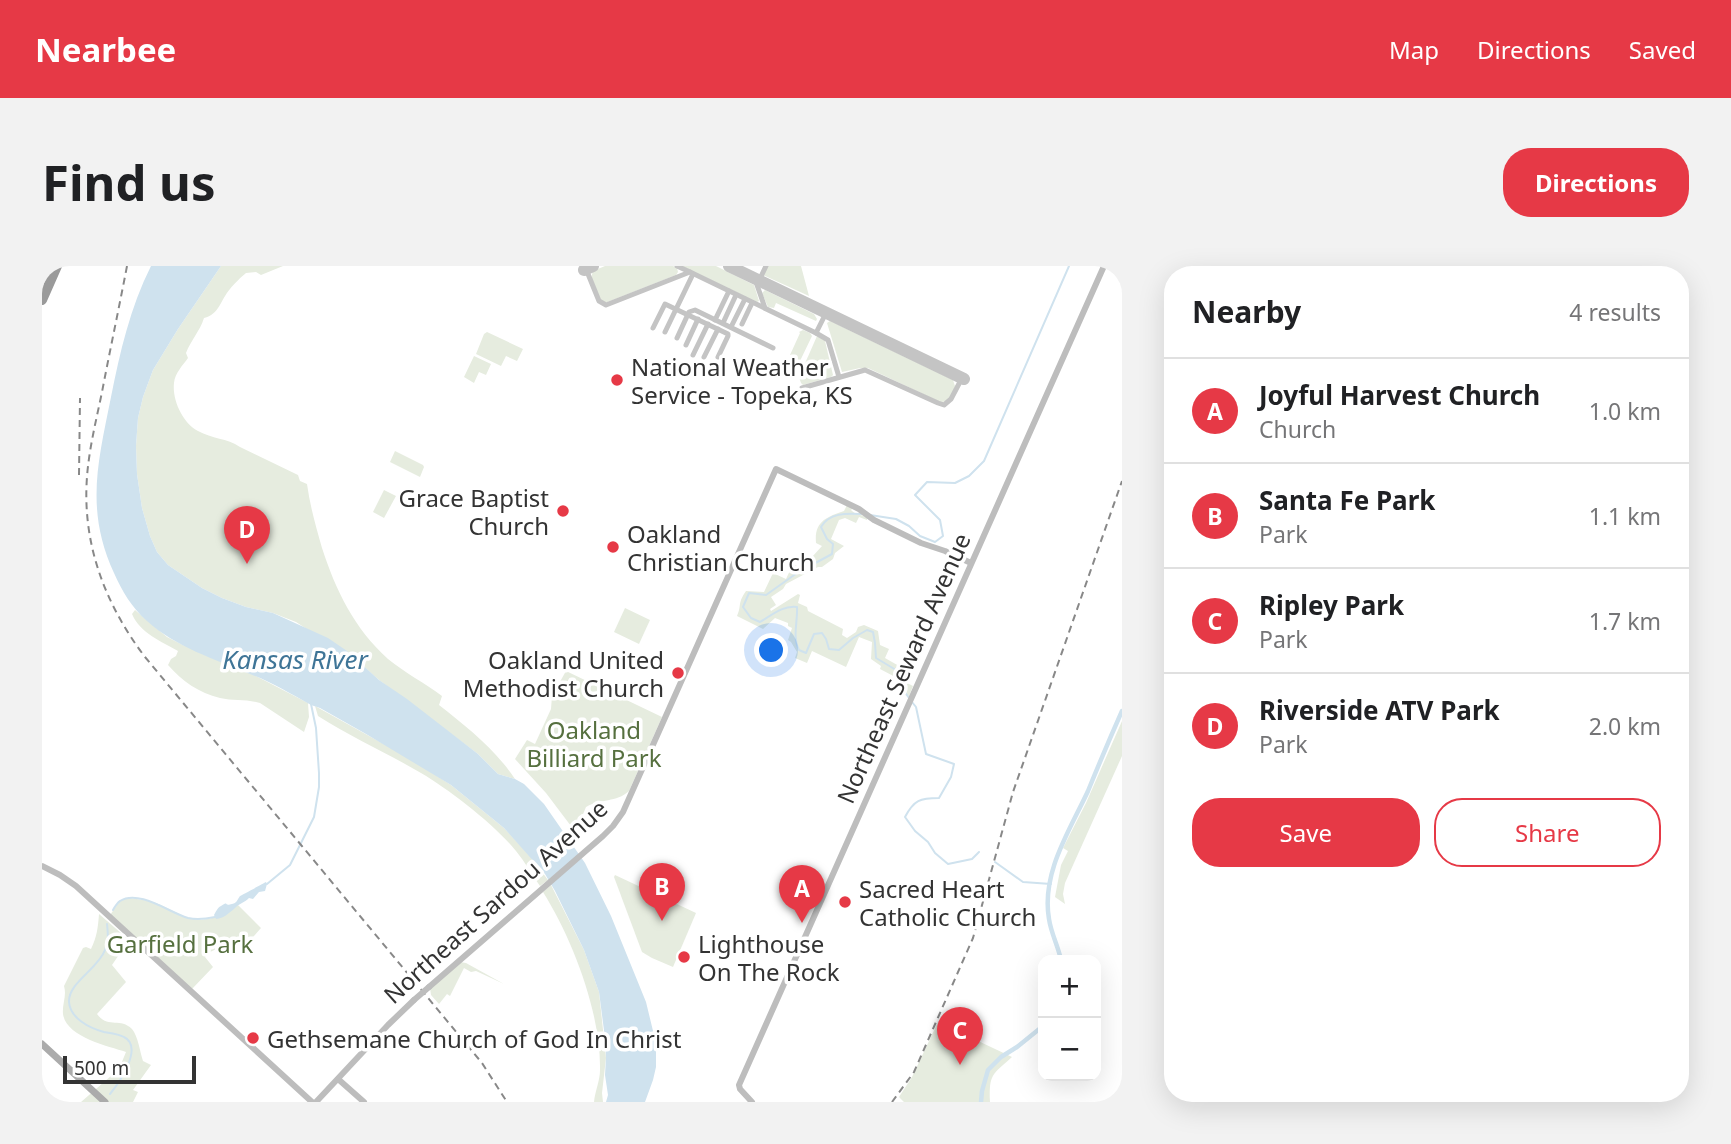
<!DOCTYPE html>
<html lang="en">
<head>
<meta charset="utf-8">
<style>
  :root { --surface:#fff; --page:#f2f2f2; --text:#202124; --muted:#757577; --line:#e0e0e0; --accent:#e63946 }
  body { margin:0; font-family:"Noto Sans",sans-serif; background:var(--page); color:var(--text) }
  .controls { position:absolute; right:21px; bottom:21px; display:grid; overflow:hidden; border-radius:14px; box-shadow:0 7px 28px #0002 }
  .controls button { width:63px; height:63px; display:grid; place-items:center; padding:0; border:0; border-bottom:2px solid var(--line); background:var(--surface); color:var(--text); font:35px sans-serif }
  .scale { position:absolute; left:21px; bottom:18px; width:133px; box-sizing:border-box; padding-left:7px; border:4px solid #333; border-top:0; font-size:19px; line-height:24px; white-space:nowrap; color:#333; -webkit-text-stroke:5px #fff; paint-order:stroke }
  .you { position:absolute; left:730px; top:385px; width:24px; height:24px; margin:-18px; border:5px solid #fff; border-radius:50%; background:#1a73e8; box-shadow:0 0 0 10px #1a73e833 }
  .badge { display:grid; place-items:center; width:46px; height:46px; border-radius:50%; background:var(--accent); color:#fff; font-size:23px; font-weight:700 }
  .pin { position:absolute; translate:-50% -58px; filter:drop-shadow(0 2px 4px #0008) }
  .pin::after { content:''; position:absolute; top:37px; width:24px; height:21px; background:inherit; clip-path:polygon(0 0,100% 0,50% 100%) }
  .list { margin:0; padding:0; list-style:none }
  h2 { display:flex; justify-content:space-between; align-items:center; height:91px; margin:0; padding:0 28px; font-size:30px }
  h2 small { font-size:23px; font-weight:400; color:var(--muted) }
  .list li { display:grid; grid-template-columns:46px 1fr auto; gap:21px; align-items:center; box-sizing:border-box; height:105px; padding:0 28px; border-top:2px solid var(--line) }
  .list b { display:block; font-size:26px; white-space:nowrap }
  .list p { margin:0; font-size:23px; white-space:nowrap; color:var(--muted) }
  .list em { font-size:23px; font-style:normal; color:var(--muted) }
  .actions { display:flex; gap:14px; padding:21px 28px }
  .actions a { flex:1; padding:16px 0; border:2px solid var(--accent); border-radius:28px; text-align:center; font-size:24px; color:var(--accent) }
  .actions .main { background:var(--accent); color:#fff }
  .map { position:relative; flex:none; width:1080px; height:836px; overflow:hidden; border-radius:28px }
  header { display:flex; align-items:center; gap:42px; box-sizing:border-box; height:98px; padding:0 35px; background:var(--accent); color:#fff }
  header strong { font-size:33px }
  nav { display:flex; gap:38px; margin-inline-start:auto; font-size:24px }
  .intro { display:flex; align-items:center; justify-content:space-between; box-sizing:border-box; height:168px; padding:0 42px }
  h1 { margin:0; font-size:49px }
  .button { padding:18px 32px; border-radius:28px; background:var(--accent); color:#fff; font-size:24px; font-weight:700 }
  main { display:flex; gap:42px; padding:0 42px }
  aside { flex:1; background:var(--surface); border-radius:28px; box-shadow:0 7px 28px #0002 }
  .map>svg:first-child { display:block }
  .green { fill:#e6ecdf }
  .water { fill:#cfe2ee }
  .lines { fill:none; stroke-linecap:round; stroke-linejoin:round }
  .stream { stroke:#cfe2ee; stroke-width:2 }
  .river { stroke:#cfe2ee; stroke-width:4.5 }
  .taxiway { stroke:#c4c4c4; stroke-width:5 }
  .runway { stroke:#c4c4c4; stroke-width:12 }
  .secondary { stroke:#bdbdbd; stroke-width:6 }
  .primary { stroke:#ababab; stroke-width:7 }
  .highway { stroke:#9a9a9a; stroke-width:10 }
  .rail { stroke:#888; stroke-width:2; stroke-dasharray:7 5; stroke-linecap:butt }
  .secondary-bridge { stroke:#bdbdbd; stroke-width:6 }
  .poi-dot { fill:#e63946; stroke:#fff; stroke-width:2.5 }
  .labels { text-anchor:middle; dominant-baseline:central; stroke-width:7; stroke-linejoin:round; paint-order:stroke }
  .poi-label { font-size:24px; fill:#333; stroke:#fff; text-anchor:start }
  .street-label { font-size:24px; fill:#333; stroke:#fff }
  .park-label { font-size:24px; fill:#56703f; stroke:#fff }
  .water-label { font-size:26px; font-style:italic; fill:#3f7597; stroke:#fff }
</style>
</head>
<body>
<header>
<strong>Nearbee</strong>
<nav><a>Map</a><a>Directions</a><a>Saved</a></nav>
</header>
<div class="intro"><h1>Find us</h1><a class="button">Directions</a></div>
<main>
<div class="map">
<svg width="1080" height="836" viewBox="0 0 1080 836">
  <rect width="100%" height="100%" fill="#fff"/>
  <g class="green">
    <path d="M179,0H241L219,9L214,6L204,7C200,10 191,19 188,23C179,33 177,49 162,52C158,65 149,74 144,87L146,92C141,99 133,107 132,117C130,134 141,157 156,165C170,173 185,172 198,181L256,209L258,215L265,218C268,240 274,261 280,282C294,325 312,362 346,393C363,407 383,417 400,430L397,439C425,461 453,483 473,513L456,508L436,488L337,414L321,400L254,356L231,347L204,341L180,332L160,322L126,299L115,286L108,270L100,242L95,208L94,180L96,152L101,131L111,104L136,63Z"/>
    <path d="M563,0H631L635,2L636,6L634,9L563,37C554,33 547,13 551,5Z"/>
    <polygon points="640,0 674,0 712,19 717,35 715,36"/>
    <polygon points="725,0 759,0 767,30 721,9"/>
    <polygon points="723,24 772,48 775,53 774,55 734,37 732,42 726,41 720,27"/>
    <path d="M788,55L911,114L913,120C910,128 908,137 898,136L826,102H818L800,106L785,57Z"/>
    <polygon points="761,64 768,67 770,70 758,95 751,99 748,89 758,67 757,66"/>
    <polygon points="445,66 481,83 475,95 464,90 459,100 434,88 442,68"/>
    <polygon points="775,70 783,75 791,109 789,111 761,119 759,117 757,111"/>
    <polygon points="432,90 449,98 444,109 437,106 432,117 422,111"/>
    <polygon points="353,185 381,199 382,201 378,211 348,196"/>
    <polygon points="342,224 354,230 342,252 331,246"/>
    <path d="M805,239L811,242L809,244C813,249 820,248 825,252V254L817,251L814,257L803,252L797,254L789,273L802,280L793,287L791,293L780,301H776L744,318L741,323L729,331L734,339L728,343L729,345L756,328L758,329L756,337L765,341L766,345L801,363L800,369L805,372L814,366L816,361L822,359L836,365L838,379L847,383L843,392L857,400L863,416L871,420L867,430L863,429L861,426H858L856,419L859,414L838,403L839,400L829,393L830,376L817,371L804,401L770,385L765,397L753,392L755,386L749,376L746,374L750,362L746,360V357L733,352L721,363L695,350C700,339 695,338 704,325L722,326L731,307L744,313L751,298L760,302L780,280L774,277C772,255 785,251 802,245Z"/>
    <polygon points="583,342 608,354 597,378 572,366"/>
    <path d="M93,344L125,371L141,379L212,409L266,437L267,451L262,466L218,437C205,433 191,435 178,432C157,427 140,415 126,399L129,393L134,390L136,385C120,376 98,367 90,348Z"/>
    <path d="M524,405L620,451L587,525C574,537 559,532 544,541L539,553L541,565L535,568L504,527L473,493L485,474L493,478L509,443L510,430Z"/>
    <path d="M273,440L365,491L409,519L462,562L488,590L506,614L498,620C490,609 483,596 474,585C453,559 408,524 379,507C345,487 309,471 276,450Z"/>
    <polygon points="1080,455 1080,490 1023,617 1021,628 1023,638 1013,631 1019,599 1026,585 1021,582 1044,537"/>
    <polygon points="573,609 654,647 631,701 610,692 600,686 572,611"/>
    <path d="M509,619L542,684L557,726L564,792L560,827L561,836H552C553,825 558,815 558,804C559,747 531,674 501,626Z"/>
    <path d="M86,632C95,633 105,634 114,637C132,644 145,656 166,653C177,651 186,642 196,639L219,662L203,680L194,679L187,680L185,678L166,687L163,691L171,701L150,723L68,649L78,635Z"/>
    <path d="M57,648L87,674L70,699L84,716L55,748C66,763 78,751 90,763C96,770 98,786 101,795L109,799L91,824L96,826L91,836H39L77,803L84,786C66,780 24,771 21,748C20,738 25,730 22,720L41,682L44,681L49,683C55,671 56,661 57,648Z"/>
    <polygon points="418,696 424,697 462,718 434,705 429,706 422,702 408,730 405,728 397,738 389,729 388,722"/>
    <path d="M896,756L970,791C950,809 947,808 948,836H862L857,831L870,811Z"/>
  </g>
  <g class="water">
    <path d="M109,0H179L136,63L111,104L101,131L96,152L94,180L95,208L100,242L108,270L115,286L126,299L160,322L180,332L204,341L231,347L286,372L305,385L337,414L365,433L436,488L456,508L473,513L482,518L502,538L543,597L569,650L604,736L612,769L614,785V801L611,814L603,836H564L566,829L563,809L564,792L563,772L557,726L542,684L513,625L503,608L462,562L409,519L324,468L278,442L269,439C249,428 229,416 208,408C172,393 134,381 105,355C90,342 80,325 72,307C43,244 56,196 69,131C78,86 88,42 109,0Z"/>
    <path d="M224,616L225,618L223,625L217,626L211,633L207,632C202,637 198,637 193,642C186,648 182,652 174,653L172,649C174,646 175,642 179,640C188,634 181,641 190,638C195,637 195,634 198,630C200,629 222,617 224,616Z"/>
  </g>
  <g class="lines">
    <g class="stream">
      <path d="M819,248C804,247 787,247 779,261L785,273L791,278L790,288L755,307L724,329L707,327L701,341L709,352L718,356C730,349 741,339 755,341C756,355 750,371 757,384L764,387L772,368L780,367L784,373L787,383L797,384L811,372L825,364L831,366L833,377L834,392L854,404L862,425L867,432"/>
      <polyline points="828,249 854,253 867,260 878,270 893,276 901,270 898,254 873,229 885,216 913,217 927,210 942,195 1027,0"/>
      <path d="M870,436L874,441L884,488L912,498L909,511L897,532C878,532 872,534 863,551L873,565L886,576L893,587L906,598L930,593L937,586"/>
      <polyline points="953,596 981,616 1009,618"/>
      <polyline points="225,618 248,599 272,551 277,521 277,507 274,462 269,438"/>
      <path d="M71,644C72,642 76,636 78,635C97,623 128,647 146,652C154,654 164,653 173,651"/>
      <path d="M65,658C66,667 67,675 63,684C56,703 26,717 27,736C28,752 47,762 62,766C68,767 77,768 82,771C102,781 77,817 68,828"/>
    </g>
    <g class="river">
      <path d="M1019,694C1016,680 1009,667 1007,653C999,607 1028,564 1046,525C1057,498 1068,472 1080,445"/>
      <polyline points="939,836 940,825 946,804 959,791 975,781 1001,760"/>
    </g>
    <g class="taxiway">
      <polyline points="635,0 648,6"/>
      <polyline points="544,3 557,35 564,39 648,6 774,67 786,74 797,111"/>
      <polyline points="723,42 715,19 724,0"/>
      <polyline points="673,54 687,25"/>
      <polyline points="681,57 694,29"/>
      <polyline points="700,58 710,37"/>
      <polyline points="689,61 703,33"/>
      <polyline points="611,62 623,38 686,68 686,70 676,91"/>
      <polyline points="623,66 651,8"/>
      <polyline points="774,67 784,47"/>
      <polyline points="635,72 647,46 653,44 731,82"/>
      <polyline points="644,79 656,53"/>
      <polyline points="651,89 666,58"/>
      <polyline points="662,91 676,63"/>
      <polyline points="760,122 823,104 896,137 902,139 909,133 920,112"/>
    </g>
    <g class="runway">
      <polyline points="687,0 922,113"/>
      <polyline points="542,4 551,0"/>
    </g>
    <g class="secondary">
      <polyline points="0,600 18,609 34,620 270,836"/>
      <polyline points="387,721 561,570 571,560 581,546 734,203 817,243 832,254 879,277 903,285 929,297"/>
      <polyline points="296,813 322,836"/>
      <polyline points="274,836 346,759 372,734"/>
      <polyline points="710,836 698,823 697,819 1062,0"/>
    </g>
    <polyline class="primary" points="0,778 63,836"/>
    <polyline class="highway" points="0,34 15,0"/>
    <g class="rail">
      <path d="M85,0C77,42 68,84 60,126C54,155 47,183 45,211C40,278 63,338 103,391L440,797L465,836"/>
      <polyline points="37,209 38,132"/>
      <polyline points="850,836 872,806 931,672 971,526 1080,215"/>
    </g>
    <polyline class="secondary-bridge" points="372,734 387,721"/>
  </g>
  <g class="poi-dot">
    <circle cx="575" cy="114" r="7"/>
    <circle cx="521" cy="245" r="7"/>
    <circle cx="571" cy="281" r="7"/>
    <circle cx="636" cy="407" r="7"/>
    <circle cx="803" cy="636" r="7"/>
    <circle cx="642" cy="691" r="7"/>
    <circle cx="211" cy="772" r="7"/>
  </g>
  <g class="labels">
    <g class="poi-label">
      <text x="589" y="100">National Weather<tspan x="589" dy="28">Service - Topeka, KS</tspan></text>
      <text x="507" y="231" text-anchor="end">Grace Baptist<tspan x="507" dy="28">Church</tspan></text>
      <text x="585" y="267">Oakland<tspan x="585" dy="28">Christian Church</tspan></text>
      <text x="622" y="393" text-anchor="end">Oakland United<tspan x="622" dy="28">Methodist Church</tspan></text>
      <text x="817" y="622">Sacred Heart<tspan x="817" dy="28">Catholic Church</tspan></text>
      <text x="656" y="677">Lighthouse<tspan x="656" dy="28">On The Rock</tspan></text>
      <text x="225" y="772">Gethsemane Church of God In Christ</text>
    </g>
    <g class="street-label">
      <text transform="translate(861 402) rotate(-66)">Northeast Seward Avenue</text>
      <text transform="translate(453 635) rotate(-42)">Northeast Sardou Avenue</text>
    </g>
    <g class="park-label">
      <text x="552" y="463">Oakland<tspan x="552" dy="28">Billiard Park</tspan></text>
      <text x="138" y="677">Garfield Park</text>
    </g>
    <g class="water-label">
      <text x="253" y="393">Kansas River</text>
    </g>
  </g>
</svg>
<div class="controls">
<button>+</button>
<button>−</button>
</div>
<div class="scale">500 m</div>
<div class="you"></div>
<div class="pin badge" style="left:760px;top:657px">A</div>
<div class="pin badge" style="left:620px;top:655px">B</div>
<div class="pin badge" style="left:918px;top:799px">C</div>
<div class="pin badge" style="left:205px;top:298px">D</div>
</div>
<aside>
<h2>Nearby<small>4 results</small></h2>
<ul class="list">
<li><span class="badge">A</span><div><b>Joyful Harvest Church</b><p>Church</p></div><em>1.0 km</em></li>
<li><span class="badge">B</span><div><b>Santa Fe Park</b><p>Park</p></div><em>1.1 km</em></li>
<li><span class="badge">C</span><div><b>Ripley Park</b><p>Park</p></div><em>1.7 km</em></li>
<li><span class="badge">D</span><div><b>Riverside ATV Park</b><p>Park</p></div><em>2.0 km</em></li>
</ul>
<div class="actions"><a class="main">Save</a><a>Share</a></div>
</aside>
</main>
</body>
</html>
